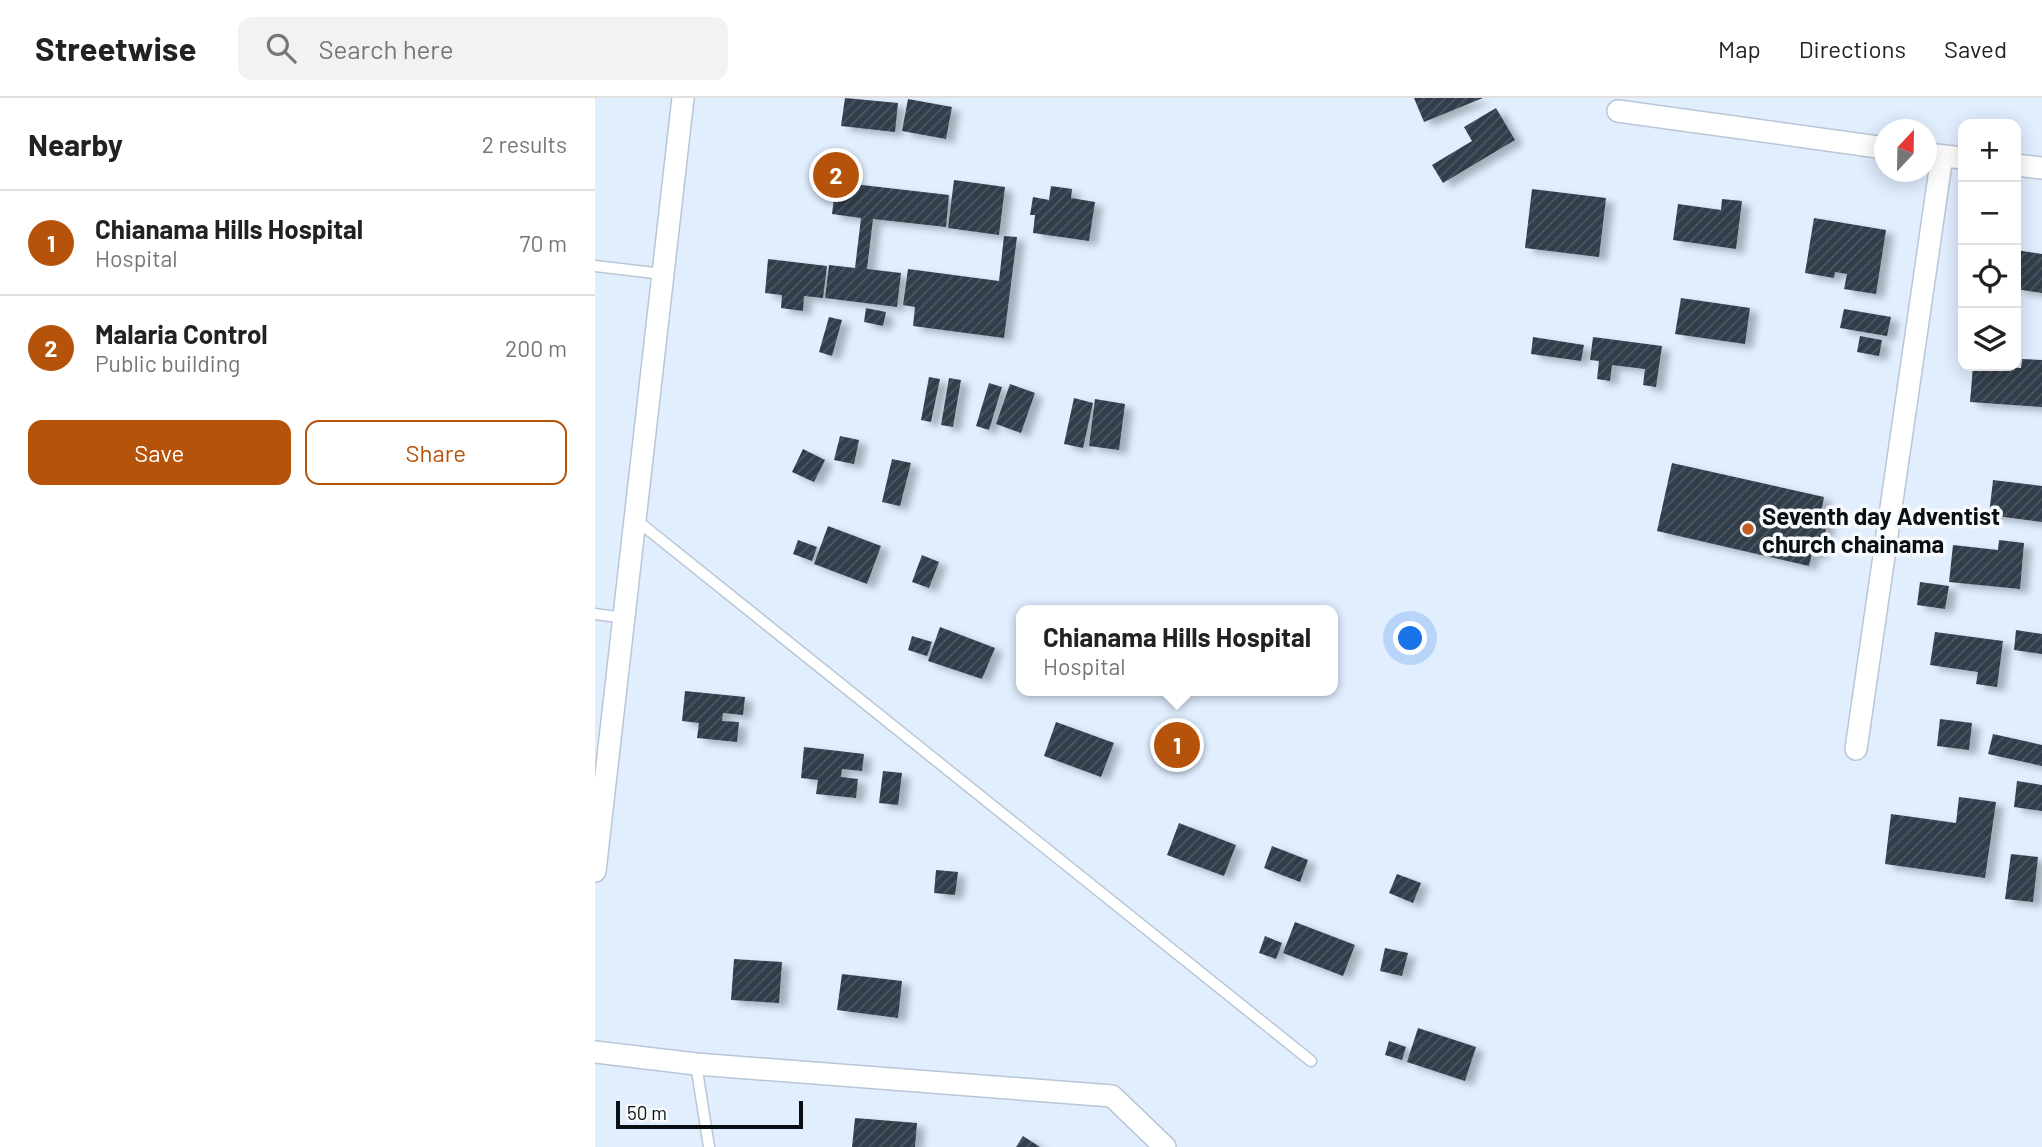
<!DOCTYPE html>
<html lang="en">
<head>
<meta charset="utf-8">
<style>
  :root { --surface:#fff; --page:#f2f2f2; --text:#222; --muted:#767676; --line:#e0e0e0; --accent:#b45309 }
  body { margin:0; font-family:Barlow,sans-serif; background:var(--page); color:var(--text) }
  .controls { position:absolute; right:21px; top:21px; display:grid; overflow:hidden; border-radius:14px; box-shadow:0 4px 18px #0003 }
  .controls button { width:63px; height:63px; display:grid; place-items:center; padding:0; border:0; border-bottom:2px solid var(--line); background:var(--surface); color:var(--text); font:35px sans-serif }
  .compass { position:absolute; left:1279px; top:21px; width:63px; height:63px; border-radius:50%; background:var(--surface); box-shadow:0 4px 18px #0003; rotate:22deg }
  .scale { position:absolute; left:21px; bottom:18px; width:187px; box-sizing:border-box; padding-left:7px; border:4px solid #0a0f14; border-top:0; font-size:19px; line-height:24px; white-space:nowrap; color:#0a0f14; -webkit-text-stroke:5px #f7fafd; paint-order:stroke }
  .you { position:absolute; left:816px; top:541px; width:24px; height:24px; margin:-18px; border:5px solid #fff; border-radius:50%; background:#1a73e8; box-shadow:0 0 0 10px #1a73e833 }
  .badge { display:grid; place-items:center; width:46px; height:46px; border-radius:50%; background:var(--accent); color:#fff; font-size:23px; font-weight:700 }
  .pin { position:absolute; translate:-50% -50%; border:4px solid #fff; box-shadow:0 2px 7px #0006 }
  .popup { position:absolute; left:421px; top:507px; width:322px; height:91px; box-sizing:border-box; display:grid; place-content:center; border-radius:14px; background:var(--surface); filter:drop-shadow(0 2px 5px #0005); font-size:23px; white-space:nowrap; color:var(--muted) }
  .popup b { font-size:26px; color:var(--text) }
  .popup::after { content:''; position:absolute; left:50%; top:100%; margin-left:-14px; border:14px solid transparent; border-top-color:var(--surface) }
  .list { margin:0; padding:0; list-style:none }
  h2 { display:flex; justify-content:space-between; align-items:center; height:91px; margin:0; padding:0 28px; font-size:30px }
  h2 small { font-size:23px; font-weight:400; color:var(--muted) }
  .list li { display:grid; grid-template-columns:46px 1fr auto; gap:21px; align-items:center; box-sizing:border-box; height:105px; padding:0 28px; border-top:2px solid var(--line) }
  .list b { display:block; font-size:26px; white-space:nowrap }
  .list p { margin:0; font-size:23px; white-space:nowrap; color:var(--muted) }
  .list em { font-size:23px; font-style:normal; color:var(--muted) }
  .actions { display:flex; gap:14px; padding:21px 28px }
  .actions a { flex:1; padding:16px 0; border:2px solid var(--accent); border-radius:14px; text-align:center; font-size:24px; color:var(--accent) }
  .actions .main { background:var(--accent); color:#fff }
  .icon { flex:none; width:38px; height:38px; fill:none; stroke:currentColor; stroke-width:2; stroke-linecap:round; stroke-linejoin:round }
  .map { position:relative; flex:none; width:1447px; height:1049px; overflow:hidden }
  header { display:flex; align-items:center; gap:42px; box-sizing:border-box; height:98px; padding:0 35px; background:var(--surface); border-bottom:2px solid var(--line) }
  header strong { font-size:33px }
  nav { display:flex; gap:38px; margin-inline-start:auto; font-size:24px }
  .search { width:490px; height:63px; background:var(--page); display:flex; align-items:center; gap:18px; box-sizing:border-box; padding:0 24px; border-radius:14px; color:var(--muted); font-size:26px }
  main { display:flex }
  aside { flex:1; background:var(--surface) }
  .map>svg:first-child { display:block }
  .building { fill:url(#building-hatch); filter:url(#shadow) }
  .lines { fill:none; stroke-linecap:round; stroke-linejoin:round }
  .service-casing { stroke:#b8c6d5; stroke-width:13 }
  .minor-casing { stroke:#b8c6d5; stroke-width:24 }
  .service { stroke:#fff; stroke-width:10 }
  .minor { stroke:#fff; stroke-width:21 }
  .poi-dot { fill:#c05c28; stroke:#f7fafd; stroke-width:2.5 }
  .labels { text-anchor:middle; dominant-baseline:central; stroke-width:7; stroke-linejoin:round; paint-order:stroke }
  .poi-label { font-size:24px; font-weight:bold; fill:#0a0f14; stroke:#f7fafd; text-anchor:start }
</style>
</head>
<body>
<header>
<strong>Streetwise</strong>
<div class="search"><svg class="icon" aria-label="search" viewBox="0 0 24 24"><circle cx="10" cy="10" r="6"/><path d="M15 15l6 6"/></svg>Search here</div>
<nav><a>Map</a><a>Directions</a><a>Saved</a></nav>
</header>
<main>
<aside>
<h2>Nearby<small>2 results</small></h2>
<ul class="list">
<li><span class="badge">1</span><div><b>Chianama Hills Hospital</b><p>Hospital</p></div><em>70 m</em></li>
<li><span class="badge">2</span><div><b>Malaria Control</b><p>Public building</p></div><em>200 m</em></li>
</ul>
<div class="actions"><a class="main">Save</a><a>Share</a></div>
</aside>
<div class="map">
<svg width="1447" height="1049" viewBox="0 0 1447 1049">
  <defs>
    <pattern id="building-hatch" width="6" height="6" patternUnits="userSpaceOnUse" patternTransform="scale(1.75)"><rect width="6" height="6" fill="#333e4b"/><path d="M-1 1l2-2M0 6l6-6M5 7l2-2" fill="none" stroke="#4d5661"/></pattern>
    <filter id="shadow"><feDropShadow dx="8" dy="4.5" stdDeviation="3.5" flood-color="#0004"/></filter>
  </defs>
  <rect width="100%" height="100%" fill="#e0eefe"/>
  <g class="building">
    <polygon points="250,0 303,5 300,34 246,28"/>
    <polygon points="819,0 888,0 829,24"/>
    <polygon points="313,1 357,9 351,41 307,33"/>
    <polygon points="901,10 920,42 848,85 837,67 877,43 869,29"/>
    <polygon points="359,82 410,89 404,137 353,130"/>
    <polygon points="241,84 354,97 351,129 278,121 272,171 306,175 302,209 230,200 234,167 260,170 266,120 237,116"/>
    <polygon points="456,88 477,91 476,100 500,104 494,143 438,135 440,117 435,117 438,99 454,102"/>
    <polygon points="937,91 1011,100 1004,159 930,150"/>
    <polygon points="1127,101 1147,103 1141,151 1078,142 1083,106 1126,112"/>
    <polygon points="1219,120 1291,132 1281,196 1249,191 1252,176 1240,174 1239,180 1210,175"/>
    <polygon points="409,138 422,139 409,240 318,228 320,209 308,207 313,171 404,183"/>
    <polygon points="1421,152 1447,156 1447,195 1421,191"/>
    <polygon points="173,161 232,168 228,200 209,198 208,213 186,210 187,197 170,195"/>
    <polygon points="1086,200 1155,210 1150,246 1080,236"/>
    <polygon points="271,210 291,214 288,228 269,224"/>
    <polygon points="1249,211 1296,219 1292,238 1245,230"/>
    <polygon points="234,219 247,222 237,258 224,254"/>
    <polygon points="1265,238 1287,242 1284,258 1262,254"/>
    <polygon points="938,239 989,247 986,263 936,256"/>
    <polygon points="998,239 1067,248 1061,289 1048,287 1050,271 1017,267 1015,283 1002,281 1004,263 995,262"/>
    <polygon points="1427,261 1447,262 1447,309 1375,304 1378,268 1426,270"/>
    <polygon points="334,279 345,281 336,324 326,322"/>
    <polygon points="354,280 366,282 358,329 346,327"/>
    <polygon points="394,285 407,289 394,332 381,328"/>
    <polygon points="415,286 440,295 426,335 401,326"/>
    <polygon points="479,300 498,305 488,350 469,346"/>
    <polygon points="500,301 530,306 524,352 494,348"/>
    <polygon points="245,338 264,342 259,366 239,362"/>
    <polygon points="208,351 230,362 219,384 197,374"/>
    <polygon points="297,361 316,365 305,408 287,404"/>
    <polygon points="1077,365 1229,399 1226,415 1234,417 1225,457 1217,455 1214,468 1062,433"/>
    <polygon points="1398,382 1447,388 1447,424 1394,417"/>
    <polygon points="233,428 286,448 272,486 219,466"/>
    <polygon points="203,442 222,449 217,463 198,456"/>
    <polygon points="1404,442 1429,445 1425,491 1354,484 1358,447 1403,452"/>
    <polygon points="327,457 344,464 334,490 317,484"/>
    <polygon points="1325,484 1354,488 1350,511 1322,507"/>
    <polygon points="345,529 400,550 387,581 333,563"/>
    <polygon points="1421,532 1447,536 1447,556 1419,552"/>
    <polygon points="1340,534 1408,543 1402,589 1381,586 1383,574 1335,567"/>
    <polygon points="317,538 337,544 332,558 313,552"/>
    <polygon points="90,593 150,599 148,617 128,615 127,623 144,624 142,644 102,640 104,625 87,623"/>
    <polygon points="1345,621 1377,625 1374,652 1342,648"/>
    <polygon points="461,624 519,645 506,679 449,658"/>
    <polygon points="1398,636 1447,647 1447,668 1393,656"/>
    <polygon points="209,649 269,656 267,673 247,671 246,679 263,681 261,700 221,696 223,682 206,680"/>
    <polygon points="288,673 307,675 303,707 284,705"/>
    <polygon points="1422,683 1447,687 1447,713 1419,709"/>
    <polygon points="1364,699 1401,704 1390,780 1290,766 1296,716 1361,725"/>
    <polygon points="584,725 641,747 629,778 572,757"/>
    <polygon points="677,748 713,762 705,784 669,770"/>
    <polygon points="1416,756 1443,759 1438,804 1410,801"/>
    <polygon points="341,772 363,774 360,797 339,795"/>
    <polygon points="802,776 826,785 818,805 794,795"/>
    <polygon points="700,824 760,847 748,878 688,855"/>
    <polygon points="670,838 687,845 681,861 664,855"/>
    <polygon points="790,850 813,855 807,878 785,873"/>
    <polygon points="139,861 187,864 184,905 136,902"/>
    <polygon points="247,876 307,883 303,920 242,912"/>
    <polygon points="823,930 881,949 870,983 812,964"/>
    <polygon points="794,943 811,949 807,962 790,957"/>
    <polygon points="260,1020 322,1025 320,1049 257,1049"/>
    <polygon points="428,1038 445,1049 421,1049"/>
  </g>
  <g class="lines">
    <g class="service-casing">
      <g id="service">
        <polyline points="0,168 68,176"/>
        <polyline points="40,421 716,963"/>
        <polyline points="0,516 29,520"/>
        <polyline points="101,966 114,1049"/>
      </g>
    </g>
    <g class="minor-casing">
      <g id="minor">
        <polyline points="1023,13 1290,50"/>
        <polyline points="1332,56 1368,60"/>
        <polyline points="1421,67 1447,70"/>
        <polyline points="1261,651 1347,58"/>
        <polyline points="0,773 88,0"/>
        <polyline points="0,954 101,966 517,998 570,1049"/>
      </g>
    </g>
    <use href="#service" class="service"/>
    <use href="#minor" class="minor"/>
  </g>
  <circle class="poi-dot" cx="1153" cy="431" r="7"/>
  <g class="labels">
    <g class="poi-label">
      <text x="1167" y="417">Seventh day Adventist<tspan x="1167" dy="28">church chainama</tspan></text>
    </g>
  </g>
</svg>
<div class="controls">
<button>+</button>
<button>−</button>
<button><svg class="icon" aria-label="locate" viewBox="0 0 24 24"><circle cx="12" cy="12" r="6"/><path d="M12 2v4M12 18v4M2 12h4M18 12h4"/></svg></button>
<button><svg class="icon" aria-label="layers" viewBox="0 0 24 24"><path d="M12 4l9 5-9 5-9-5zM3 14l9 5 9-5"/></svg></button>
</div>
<svg class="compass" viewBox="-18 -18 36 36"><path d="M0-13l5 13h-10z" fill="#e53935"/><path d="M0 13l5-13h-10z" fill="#767676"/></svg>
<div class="scale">50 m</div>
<div class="you"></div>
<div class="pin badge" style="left:582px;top:647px">1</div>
<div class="popup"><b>Chianama Hills Hospital</b>Hospital</div>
<div class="pin badge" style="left:241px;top:77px">2</div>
</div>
</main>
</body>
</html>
